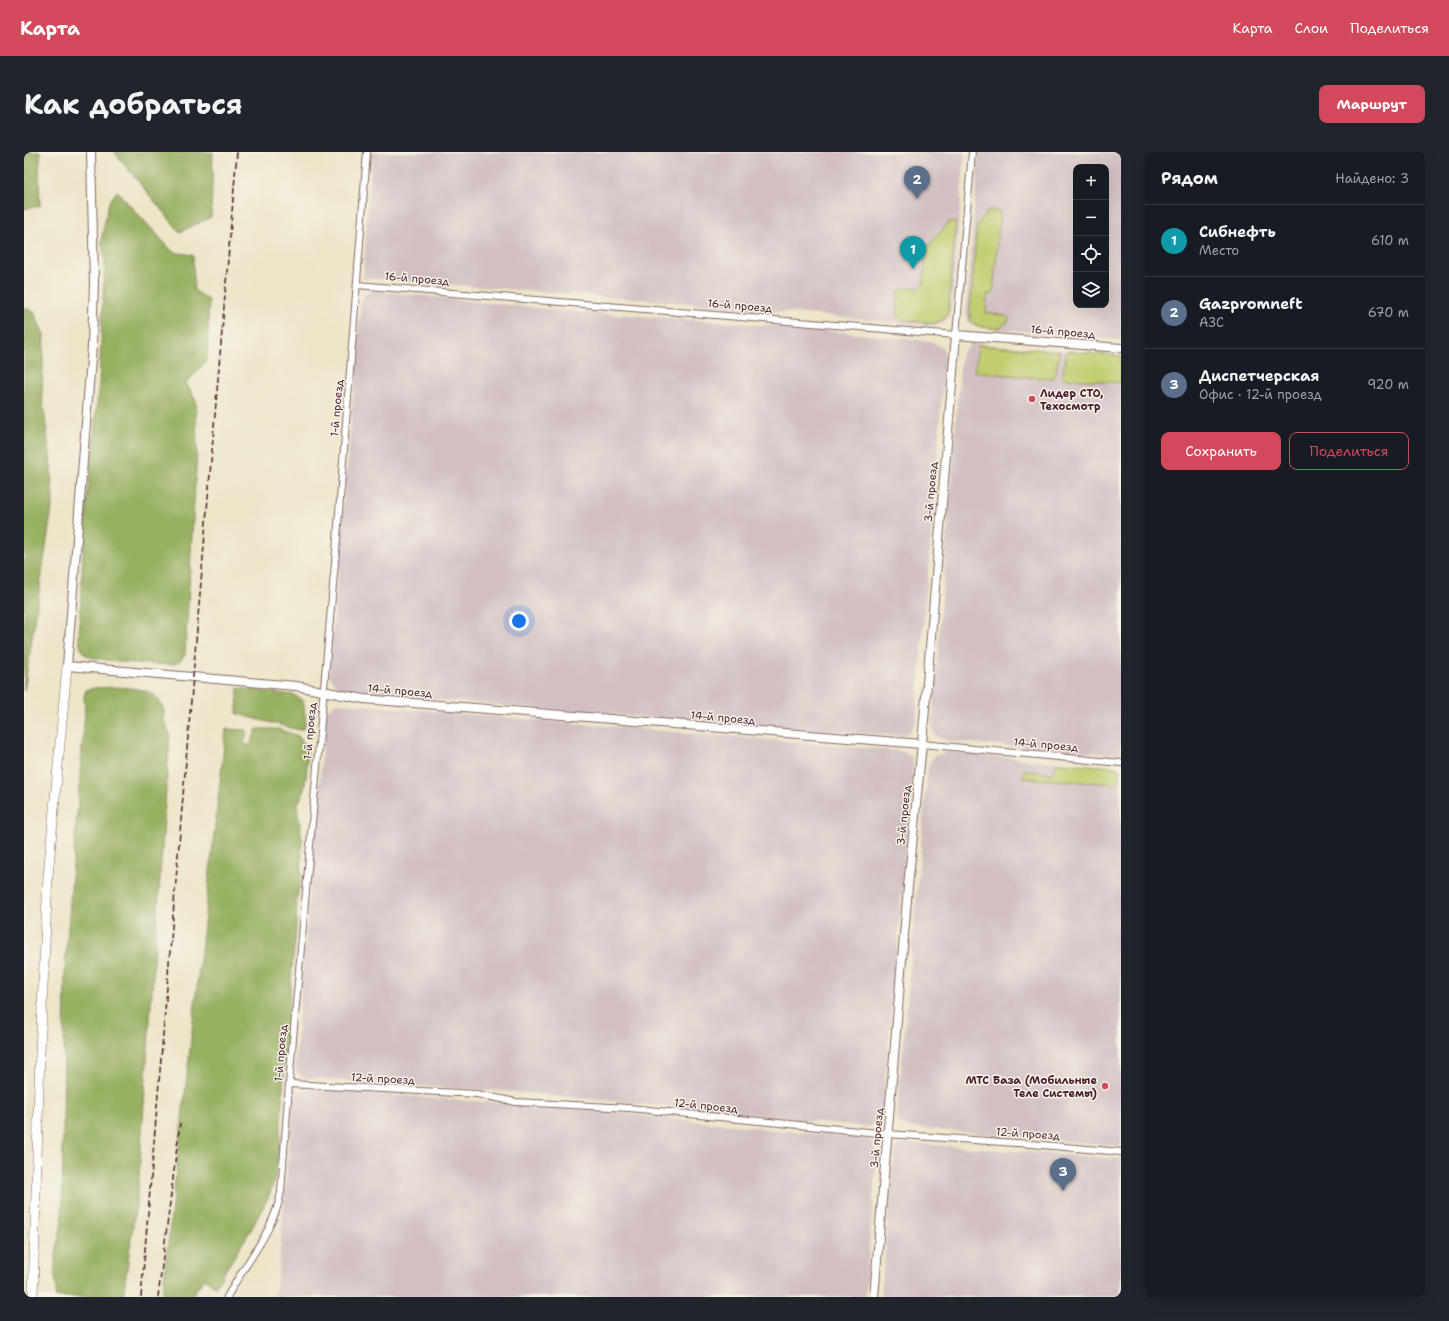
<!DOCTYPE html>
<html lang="ru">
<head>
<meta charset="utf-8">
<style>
  :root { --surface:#171b24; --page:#20242c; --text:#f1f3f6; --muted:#9ea1a6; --line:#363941; --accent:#d1495b }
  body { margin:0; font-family:"Shantell Sans",sans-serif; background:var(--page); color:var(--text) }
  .controls { position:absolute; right:12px; top:12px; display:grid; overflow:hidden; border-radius:8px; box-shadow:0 4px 16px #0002 }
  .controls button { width:36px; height:36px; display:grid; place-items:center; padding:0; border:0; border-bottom:1px solid var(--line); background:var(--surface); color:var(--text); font:20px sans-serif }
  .you { position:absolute; left:495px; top:469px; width:14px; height:14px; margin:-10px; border:3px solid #fff; border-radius:50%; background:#1a73e8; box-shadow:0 0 0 6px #1a73e833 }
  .badge { display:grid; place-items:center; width:26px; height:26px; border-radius:50%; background:var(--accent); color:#fff; font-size:13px; font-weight:700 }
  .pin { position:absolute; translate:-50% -33px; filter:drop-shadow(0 1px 2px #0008) }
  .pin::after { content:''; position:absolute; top:21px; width:14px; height:12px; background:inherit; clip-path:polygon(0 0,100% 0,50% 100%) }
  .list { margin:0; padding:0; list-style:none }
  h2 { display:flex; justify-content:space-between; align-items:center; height:52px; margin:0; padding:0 16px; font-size:17px }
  h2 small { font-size:13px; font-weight:400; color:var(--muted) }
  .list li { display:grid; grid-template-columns:26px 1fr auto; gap:12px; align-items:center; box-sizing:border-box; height:72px; padding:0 16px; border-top:1px solid var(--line) }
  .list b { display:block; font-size:15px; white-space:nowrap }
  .list p { margin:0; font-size:13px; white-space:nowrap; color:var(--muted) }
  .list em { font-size:13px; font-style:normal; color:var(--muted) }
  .actions { display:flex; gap:8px; padding:12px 16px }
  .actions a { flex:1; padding:9px 0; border:1px solid var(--accent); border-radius:8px; text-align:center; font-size:14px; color:var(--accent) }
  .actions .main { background:var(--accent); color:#fff }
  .icon { flex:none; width:22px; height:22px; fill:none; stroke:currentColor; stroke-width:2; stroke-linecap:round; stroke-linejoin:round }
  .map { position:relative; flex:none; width:1097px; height:1145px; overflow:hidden; border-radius:8px }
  header { display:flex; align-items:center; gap:24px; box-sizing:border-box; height:56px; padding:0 20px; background:var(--accent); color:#fff }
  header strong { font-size:19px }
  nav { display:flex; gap:22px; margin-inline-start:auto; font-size:14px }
  .intro { display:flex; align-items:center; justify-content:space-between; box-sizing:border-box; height:96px; padding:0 24px }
  h1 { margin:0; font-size:28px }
  .button { padding:10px 18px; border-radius:8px; background:var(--accent); color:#fff; font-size:14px; font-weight:700 }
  main { display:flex; gap:24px; padding:0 24px }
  aside { flex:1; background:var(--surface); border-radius:8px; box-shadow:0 4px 16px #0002 }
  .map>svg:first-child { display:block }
  .industrial { fill:#d2bfc1; fill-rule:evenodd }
  .green { fill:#c1cd6f; stroke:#86764d }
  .forest { fill:#98b062; stroke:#716846 }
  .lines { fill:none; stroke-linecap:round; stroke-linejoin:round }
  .minor-casing { stroke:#836462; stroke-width:8 }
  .tertiary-casing { stroke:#836462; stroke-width:10 }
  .secondary-casing { stroke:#836462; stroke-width:10 }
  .minor { stroke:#fff; stroke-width:6 }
  .tertiary { stroke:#fff; stroke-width:8 }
  .secondary { stroke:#fff; stroke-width:9 }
  .rail { stroke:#4a1f2b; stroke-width:1.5; stroke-dasharray:6 3; stroke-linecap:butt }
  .poi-dot { fill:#d1495b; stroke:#f7f3e8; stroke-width:1.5 }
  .labels { text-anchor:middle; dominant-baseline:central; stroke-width:3; stroke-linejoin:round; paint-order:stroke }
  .street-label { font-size:11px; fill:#4a1f2b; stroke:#f7f3e8 }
  .poi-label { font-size:11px; font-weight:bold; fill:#4a1f2b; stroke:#f7f3e8; text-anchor:start }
</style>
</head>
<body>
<header>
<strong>Карта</strong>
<nav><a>Карта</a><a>Слои</a><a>Поделиться</a></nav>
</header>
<div class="intro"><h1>Как добраться</h1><a class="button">Маршрут</a></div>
<main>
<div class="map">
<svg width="1097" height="1145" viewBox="0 0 1097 1145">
  <rect width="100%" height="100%" fill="#f7f3e8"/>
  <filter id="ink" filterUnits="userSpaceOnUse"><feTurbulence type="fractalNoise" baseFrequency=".025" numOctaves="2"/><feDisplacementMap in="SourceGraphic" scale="8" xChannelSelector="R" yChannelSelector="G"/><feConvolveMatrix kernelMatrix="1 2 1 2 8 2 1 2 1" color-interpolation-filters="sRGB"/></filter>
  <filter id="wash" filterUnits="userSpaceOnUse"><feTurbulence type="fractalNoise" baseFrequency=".012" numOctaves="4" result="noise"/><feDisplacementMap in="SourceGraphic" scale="16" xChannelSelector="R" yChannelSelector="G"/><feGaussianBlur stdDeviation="0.9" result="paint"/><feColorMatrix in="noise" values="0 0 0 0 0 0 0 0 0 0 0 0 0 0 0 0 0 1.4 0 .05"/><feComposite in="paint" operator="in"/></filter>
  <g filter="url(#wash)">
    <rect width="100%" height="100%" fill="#ede5c8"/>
    <g class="industrial">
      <polygon points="348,0 941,0 927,159 921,170 910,174 665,151 339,126"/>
      <path d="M955,0H1097V188L957,176L947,173L944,170L942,162ZM1052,15H1082V153H1052Z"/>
      <polygon points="351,139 533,158 754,174 906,189 916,194 920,199 921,206 892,569 886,580 876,584 519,557 322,539 314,535 305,523 306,513 337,150 341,143 346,140"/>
      <polygon points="950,192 1097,203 1097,603 922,589 911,583 909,578 908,574 937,206 939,200 945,194"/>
      <polygon points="313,551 876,599 882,601 887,605 889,610 889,615 858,961 855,969 847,974 842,975 725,962 488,940 279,926 272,918 271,911 283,768 302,559"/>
      <polygon points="922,600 1097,616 1097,994 883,975 878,973 874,969 873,964 904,615 906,610 910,604"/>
      <polygon points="284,937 556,957 842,987 848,990 853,1002 841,1145 250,1145 253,1131 269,947 276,939"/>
      <polygon points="882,991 1097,1007 1097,1145 857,1145 870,1004 872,996 877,992"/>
    </g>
    <g class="green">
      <path d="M969,58L976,60L969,142H963L962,161L983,164L985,166L984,170C981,171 978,175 976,176C971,177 953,175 949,171C946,168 946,163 946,159L953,73L964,59Z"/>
      <polygon points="926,69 932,71 924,161 921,166 912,171 878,168 873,163 875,139 878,136 895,136 899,132 904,94"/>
      <polygon points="954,193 1036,199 1032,220 1029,227 951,220"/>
      <polygon points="1043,199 1097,204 1097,231 1038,226"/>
      <polygon points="1033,611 1091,615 1095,618 1096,624 1091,632 999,626 1000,618 1028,622"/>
    </g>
    <g class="forest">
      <polygon points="0,0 17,0 15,18 16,54 0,57"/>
      <polygon points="90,0 189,0 187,65 156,80"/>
      <path d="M93,39L149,100L169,103L170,138L185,148L183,208L162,231L172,249L173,299L161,503C158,508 155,511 149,512C136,514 71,509 62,503C56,498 56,493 55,486L60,377L75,233L81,106L77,90L85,50Z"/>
      <polygon points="0,155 10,160 20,183 18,245 26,302 29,349 0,539"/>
      <path d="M70,536C86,535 112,534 127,541C131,543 133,546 136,550C140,556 141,560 139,567L146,582L114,1038L99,1145H31C34,1135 31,1133 31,1123C30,1106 35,1088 38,1070L41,814L61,560L60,544L62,538Z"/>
      <polygon points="214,536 270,543 279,549 280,554 282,571 279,577 275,578 213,562"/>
      <path d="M202,577L223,578L220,592L226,593L233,577H254L274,584L283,595C283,614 284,637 273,653L278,687L277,726L273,746L272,777L268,816L258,953L256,988L251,1026L245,1044L228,1076L191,1135L181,1126L167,1145H138Z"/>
    </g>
  </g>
  <g filter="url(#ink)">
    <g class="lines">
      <g class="minor-casing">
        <g id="minor">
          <polyline points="333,133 932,183 948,0"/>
          <polyline points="898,592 1097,611"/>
          <polyline points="265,932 453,942 492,950 605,956 864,982 1007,992 1097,1000"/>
          <path d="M203,1145C221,1111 250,1080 257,1040L265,932L312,399L343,0"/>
        </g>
      </g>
      <g class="tertiary-casing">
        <g id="tertiary">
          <polyline points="67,0 70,129 68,194 43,514 272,534 340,547 898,592"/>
          <polyline points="850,1145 884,735 898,592 932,183 1097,196"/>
        </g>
      </g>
      <g class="secondary-casing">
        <polyline id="secondary" points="9,1145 16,900 24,724 43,514"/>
      </g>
      <use href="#minor" class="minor"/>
      <use href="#tertiary" class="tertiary"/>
      <use href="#secondary" class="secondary"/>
      <g class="rail">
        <polyline points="117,1145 213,0"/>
        <polyline points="134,1145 156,971"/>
      </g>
    </g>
  </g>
  <g class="poi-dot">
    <circle cx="1008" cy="247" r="4"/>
    <circle cx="1081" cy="934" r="4"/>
  </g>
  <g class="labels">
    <g class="street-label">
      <text transform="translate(393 127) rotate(5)">16-й проезд</text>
      <text transform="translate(716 154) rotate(5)">16-й проезд</text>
      <text transform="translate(1039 180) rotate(5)">16-й проезд</text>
      <text transform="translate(313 256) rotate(-85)">1-й проезд</text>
      <text transform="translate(907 340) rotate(-85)">3-й проезд</text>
      <text transform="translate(376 539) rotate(5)">14-й проезд</text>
      <text transform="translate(699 566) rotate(5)">14-й проезд</text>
      <text transform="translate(286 579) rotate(-85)">1-й проезд</text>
      <text transform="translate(1022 593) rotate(5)">14-й проезд</text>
      <text transform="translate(880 663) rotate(-84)">3-й проезд</text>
      <text transform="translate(257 901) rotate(-85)">1-й проезд</text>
      <text transform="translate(359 927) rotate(3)">12-й проезд</text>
      <text transform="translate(682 954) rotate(6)">12-й проезд</text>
      <text transform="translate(1004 982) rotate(4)">12-й проезд</text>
      <text transform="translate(853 986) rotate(-85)">3-й проезд</text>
    </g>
    <g class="poi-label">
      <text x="1016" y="241">Лидер СТО,<tspan x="1016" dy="13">Техосмотр</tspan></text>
      <text x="1073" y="928" text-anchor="end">МТС База (Мобильные<tspan x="1073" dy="13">Теле Системы)</tspan></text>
    </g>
  </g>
</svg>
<div class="controls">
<button>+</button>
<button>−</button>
<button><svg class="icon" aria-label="locate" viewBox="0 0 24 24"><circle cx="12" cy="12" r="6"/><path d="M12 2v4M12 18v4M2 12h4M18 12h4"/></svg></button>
<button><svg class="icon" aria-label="layers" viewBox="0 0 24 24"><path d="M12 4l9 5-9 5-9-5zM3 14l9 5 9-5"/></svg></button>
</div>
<div class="you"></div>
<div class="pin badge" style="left:889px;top:117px;background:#0f9aa8">1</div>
<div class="pin badge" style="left:893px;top:47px;background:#5c6f8a">2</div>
<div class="pin badge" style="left:1039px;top:1039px;background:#5c6f8a">3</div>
</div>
<aside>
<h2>Рядом<small>Найдено: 3</small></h2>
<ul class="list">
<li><span class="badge" style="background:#0f9aa8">1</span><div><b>Сибнефть</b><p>Место</p></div><em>610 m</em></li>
<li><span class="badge" style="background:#5c6f8a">2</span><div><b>Gazpromneft</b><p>АЗС</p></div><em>670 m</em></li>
<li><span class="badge" style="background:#5c6f8a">3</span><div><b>Диспетчерская</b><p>Офис · 12-й проезд</p></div><em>920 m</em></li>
</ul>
<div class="actions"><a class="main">Сохранить</a><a>Поделиться</a></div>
</aside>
</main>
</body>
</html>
